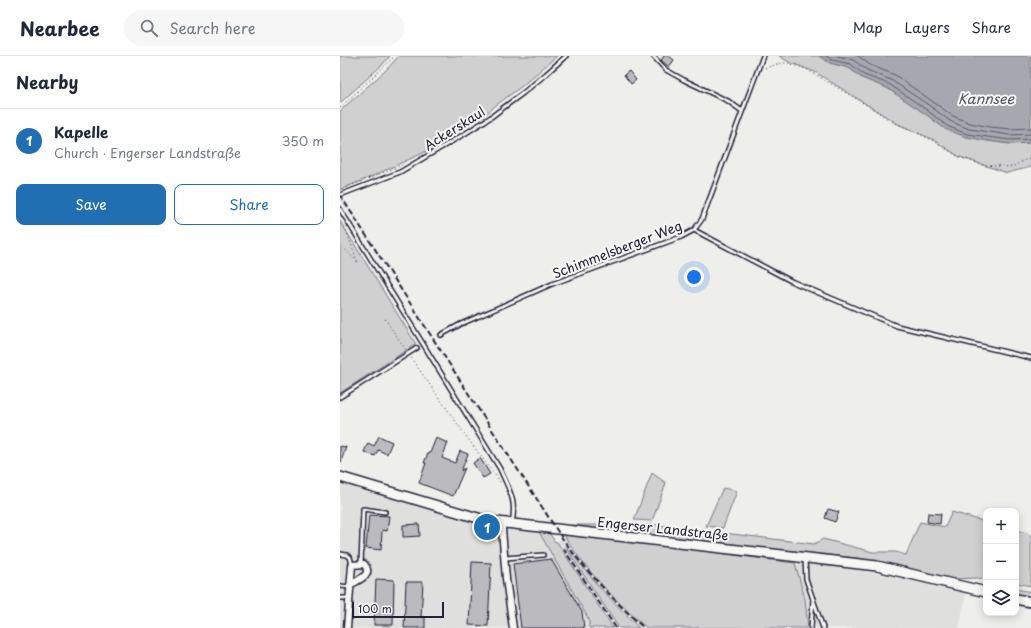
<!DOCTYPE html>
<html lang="en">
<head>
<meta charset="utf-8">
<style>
  :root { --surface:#fff; --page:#f6f6f7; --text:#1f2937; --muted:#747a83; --line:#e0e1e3; --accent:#1f6fb2 }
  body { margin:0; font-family:"Playpen Sans",sans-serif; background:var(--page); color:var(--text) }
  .controls { position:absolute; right:12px; bottom:12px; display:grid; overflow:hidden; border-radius:8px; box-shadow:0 2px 10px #0003 }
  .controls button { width:36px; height:36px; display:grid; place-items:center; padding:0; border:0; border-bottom:1px solid var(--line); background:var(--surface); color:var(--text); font:20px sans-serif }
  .scale { position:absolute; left:12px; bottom:10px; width:92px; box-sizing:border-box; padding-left:4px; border:2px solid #22223b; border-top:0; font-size:11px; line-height:14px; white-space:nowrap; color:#22223b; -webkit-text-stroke:3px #f6f6f2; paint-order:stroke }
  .you { position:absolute; left:354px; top:221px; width:14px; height:14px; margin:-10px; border:3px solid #fff; border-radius:50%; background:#1a73e8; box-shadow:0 0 0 6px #1a73e833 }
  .badge { display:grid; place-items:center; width:26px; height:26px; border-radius:50%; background:var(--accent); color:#fff; font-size:13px; font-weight:700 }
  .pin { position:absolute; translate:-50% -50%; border:2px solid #fff; box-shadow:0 1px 4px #0006 }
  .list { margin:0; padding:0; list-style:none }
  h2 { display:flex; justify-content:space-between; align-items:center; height:52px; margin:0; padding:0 16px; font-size:17px }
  h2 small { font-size:13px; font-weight:400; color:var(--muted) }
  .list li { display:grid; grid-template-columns:26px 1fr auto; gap:12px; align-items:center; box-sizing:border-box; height:64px; padding:0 16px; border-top:1px solid var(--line) }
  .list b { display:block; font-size:15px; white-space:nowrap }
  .list p { margin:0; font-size:13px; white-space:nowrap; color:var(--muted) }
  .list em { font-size:13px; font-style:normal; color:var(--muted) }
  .actions { display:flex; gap:8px; padding:12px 16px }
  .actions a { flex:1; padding:9px 0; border:1px solid var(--accent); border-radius:8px; text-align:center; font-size:14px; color:var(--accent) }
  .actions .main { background:var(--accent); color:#fff }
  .icon { flex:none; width:22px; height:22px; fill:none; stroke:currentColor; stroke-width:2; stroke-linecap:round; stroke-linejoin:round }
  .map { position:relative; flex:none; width:691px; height:572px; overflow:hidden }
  header { display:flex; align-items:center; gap:24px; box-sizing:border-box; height:56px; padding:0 20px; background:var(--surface); border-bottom:1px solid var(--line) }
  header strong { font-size:19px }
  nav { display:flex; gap:22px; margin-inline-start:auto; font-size:14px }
  .search { width:280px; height:36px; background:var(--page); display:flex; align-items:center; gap:10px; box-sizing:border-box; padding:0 14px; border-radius:22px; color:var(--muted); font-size:15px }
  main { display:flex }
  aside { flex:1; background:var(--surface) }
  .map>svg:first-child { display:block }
  .built { fill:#dfdfde }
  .green { fill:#d0d0d1; stroke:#797986 }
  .water { fill:#a7a7af; stroke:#727281 }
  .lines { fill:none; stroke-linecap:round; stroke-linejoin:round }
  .shore { stroke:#575769; stroke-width:1 }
  .building { fill:#bbbbbf; stroke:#22223b }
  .service-casing { stroke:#22223b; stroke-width:6 }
  .minor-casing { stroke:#22223b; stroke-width:9 }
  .secondary-casing { stroke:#22223b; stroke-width:12 }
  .path { stroke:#22223b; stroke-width:1; stroke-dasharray:1 3; stroke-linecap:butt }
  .service { stroke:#f6f6f2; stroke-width:3 }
  .minor { stroke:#f6f6f2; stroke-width:6 }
  .secondary { stroke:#f6f6f2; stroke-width:9 }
  .rail { stroke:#22223b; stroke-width:2; stroke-dasharray:6 3; stroke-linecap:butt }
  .labels { text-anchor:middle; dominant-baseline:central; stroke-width:4; stroke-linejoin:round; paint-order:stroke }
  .street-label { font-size:13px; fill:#22223b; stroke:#f6f6f2 }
  .water-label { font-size:14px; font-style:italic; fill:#575769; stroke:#f6f6f2 }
</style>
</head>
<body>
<header>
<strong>Nearbee</strong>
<div class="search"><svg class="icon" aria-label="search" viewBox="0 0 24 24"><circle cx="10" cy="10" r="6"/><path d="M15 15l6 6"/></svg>Search here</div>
<nav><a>Map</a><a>Layers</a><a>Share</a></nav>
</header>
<main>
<aside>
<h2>Nearby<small></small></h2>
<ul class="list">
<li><span class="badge">1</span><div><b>Kapelle</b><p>Church · Engerser Landstraße</p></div><em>350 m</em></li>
</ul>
<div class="actions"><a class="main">Save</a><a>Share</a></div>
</aside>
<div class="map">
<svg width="691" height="572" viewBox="0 0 691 572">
  <rect width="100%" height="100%" fill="#eeeeeb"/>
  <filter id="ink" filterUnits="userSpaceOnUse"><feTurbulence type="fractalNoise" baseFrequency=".025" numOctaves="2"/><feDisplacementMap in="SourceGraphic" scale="8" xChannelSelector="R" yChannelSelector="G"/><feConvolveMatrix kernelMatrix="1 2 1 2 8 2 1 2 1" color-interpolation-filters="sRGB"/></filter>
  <g filter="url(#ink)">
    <g class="built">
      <polygon points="0,427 153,471 199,476 249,564 249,572 0,572"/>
      <polygon points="225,480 259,524 307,572 299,572 295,568 260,532 226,492 279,572 273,572 217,486"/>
      <polygon points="455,507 496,510 570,524 626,537 619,572 468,572 465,543"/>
    </g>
    <g class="green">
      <polygon points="0,0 50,0 43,8 0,47"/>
      <polygon points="59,0 217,0 182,30 155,50 144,60 83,97 24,124 6,131 0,134 0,55 45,15"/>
      <polygon points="439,0 479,0 490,7 509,12 522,22 547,32 584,57 648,85 670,88 691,87 691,111 667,117 620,101 592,83 558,68 475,16 449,6"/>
      <polygon points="0,165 76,288 0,337"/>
      <polygon points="312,417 326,427 312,465 294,464"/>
      <polygon points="383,432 397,435 383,472 366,470"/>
      <polygon points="612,456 646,466 646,523 638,522 611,523 554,509 517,502 229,471 231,469 318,469 474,488 483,483 533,496 556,496 566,499 580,466 605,471"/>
      <polygon points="676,474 687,477 691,480 691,530 676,527"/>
      <polygon points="199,476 210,478 215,486 217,486 273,572 249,572 249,564"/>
      <path d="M224,479L324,490L455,507L465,543L468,572H307C279,549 242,510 224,479Z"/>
      <polygon points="226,492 227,492 260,532 299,572 279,572"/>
      <polygon points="676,533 691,536 691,542 676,538"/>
    </g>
    <polygon class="water" points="479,0 691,0 691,87 670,88 648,85 626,81 605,73 584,57 547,32 522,22 509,12 490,7"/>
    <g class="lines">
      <g class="shore">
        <polyline points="486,0 492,4 511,8 524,19 549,28 587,54 607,70 627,78 648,81 670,84 691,83"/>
        <polyline points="498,0 513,4 527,14 551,24 590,50 610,65 629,73 649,76 670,79 691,78"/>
        <polyline points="518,0 530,9 555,19 613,60 630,67 650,71 671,73 691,72"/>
      </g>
    </g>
    <g class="building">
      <polygon points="324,0 329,0 334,4 329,11 321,4"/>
      <polygon points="289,15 296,24 291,28 284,19"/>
      <polygon points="39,380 52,386 47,398 38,394 35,400 24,396 28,387 34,390"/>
      <polygon points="96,382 108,387 102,402 115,407 120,395 128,398 121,415 125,412 113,440 79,427 86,407 84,407 88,397 90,397"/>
      <polygon points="0,390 6,391 1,406 0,406"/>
      <polygon points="140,402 150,418 143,422 133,407"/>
      <polygon points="488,453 499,456 495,466 485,462"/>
      <polygon points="588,457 601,458 600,468 587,466"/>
      <polygon points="29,459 49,460 47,475 42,474 41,494 26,492"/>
      <polygon points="79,468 80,480 63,481 63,469"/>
      <polygon points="211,503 242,556 244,572 181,572 173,508"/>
      <polygon points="132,506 151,507 148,570 129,569"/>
      <polygon points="36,523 54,524 53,569 34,569"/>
      <polygon points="66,526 83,526 81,561 85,561 85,572 64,572"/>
    </g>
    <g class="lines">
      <g class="service-casing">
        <g id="service">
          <polyline points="313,0 326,14 344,24 388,45 402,55"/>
          <polyline points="0,139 60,116 126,77 151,61 183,37 206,18 226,0"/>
          <path d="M0,153L160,413C169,434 177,444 172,467"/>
          <polyline points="354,174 453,226 557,270 691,302"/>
          <polyline points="101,279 121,268 212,228 341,181 354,174 362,163 423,0"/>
          <polyline points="0,341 77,292"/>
          <polyline points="0,498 7,499 10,501 12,509"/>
          <polyline points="165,502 203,499"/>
          <polyline points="465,503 466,523 483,572"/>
          <polyline points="21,508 23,453 45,456"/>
          <polyline points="0,530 10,531"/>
          <polyline points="0,542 9,542"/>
          <polyline points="471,572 473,543"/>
        </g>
      </g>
      <g class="minor-casing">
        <g id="minor">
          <polyline points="163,467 162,473 166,523 173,572"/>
          <path d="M7,572L12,509L24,508C34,519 18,524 10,529"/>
        </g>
      </g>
      <g class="secondary-casing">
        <g id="secondary">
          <polyline points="0,421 148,465 537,510 646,536"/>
          <polyline points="676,543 691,546"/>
        </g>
      </g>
      <g class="path">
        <polyline points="425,12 441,7 448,7 466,13 530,51 551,65 590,83 617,100 642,109 672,111 691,101"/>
        <polyline points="0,52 55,0"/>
        <polyline points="2,133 62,109"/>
        <polyline points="0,188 18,207 5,171"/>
        <polyline points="45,263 66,294"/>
        <polyline points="71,302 126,380 161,427"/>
      </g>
      <use href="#service" class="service"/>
      <use href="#minor" class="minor"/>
      <use href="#secondary" class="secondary"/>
      <g class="rail">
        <path d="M0,139L222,482C246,515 274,545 304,572"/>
        <polyline points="223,492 276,572"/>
      </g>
    </g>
  </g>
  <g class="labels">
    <g class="street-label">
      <text transform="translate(114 72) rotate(-32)">Ackerskaul</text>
      <text transform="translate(277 193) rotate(-21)">Schimmelsberger Weg</text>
      <text transform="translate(323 472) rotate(6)">Engerser Landstraße</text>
    </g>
    <g class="water-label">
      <text x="646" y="42">Kannsee</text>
    </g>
  </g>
</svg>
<div class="controls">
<button>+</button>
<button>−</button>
<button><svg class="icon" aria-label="layers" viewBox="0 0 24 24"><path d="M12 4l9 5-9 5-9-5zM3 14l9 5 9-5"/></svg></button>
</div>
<div class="scale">100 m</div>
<div class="you"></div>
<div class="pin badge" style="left:147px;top:471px">1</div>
</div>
</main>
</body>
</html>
